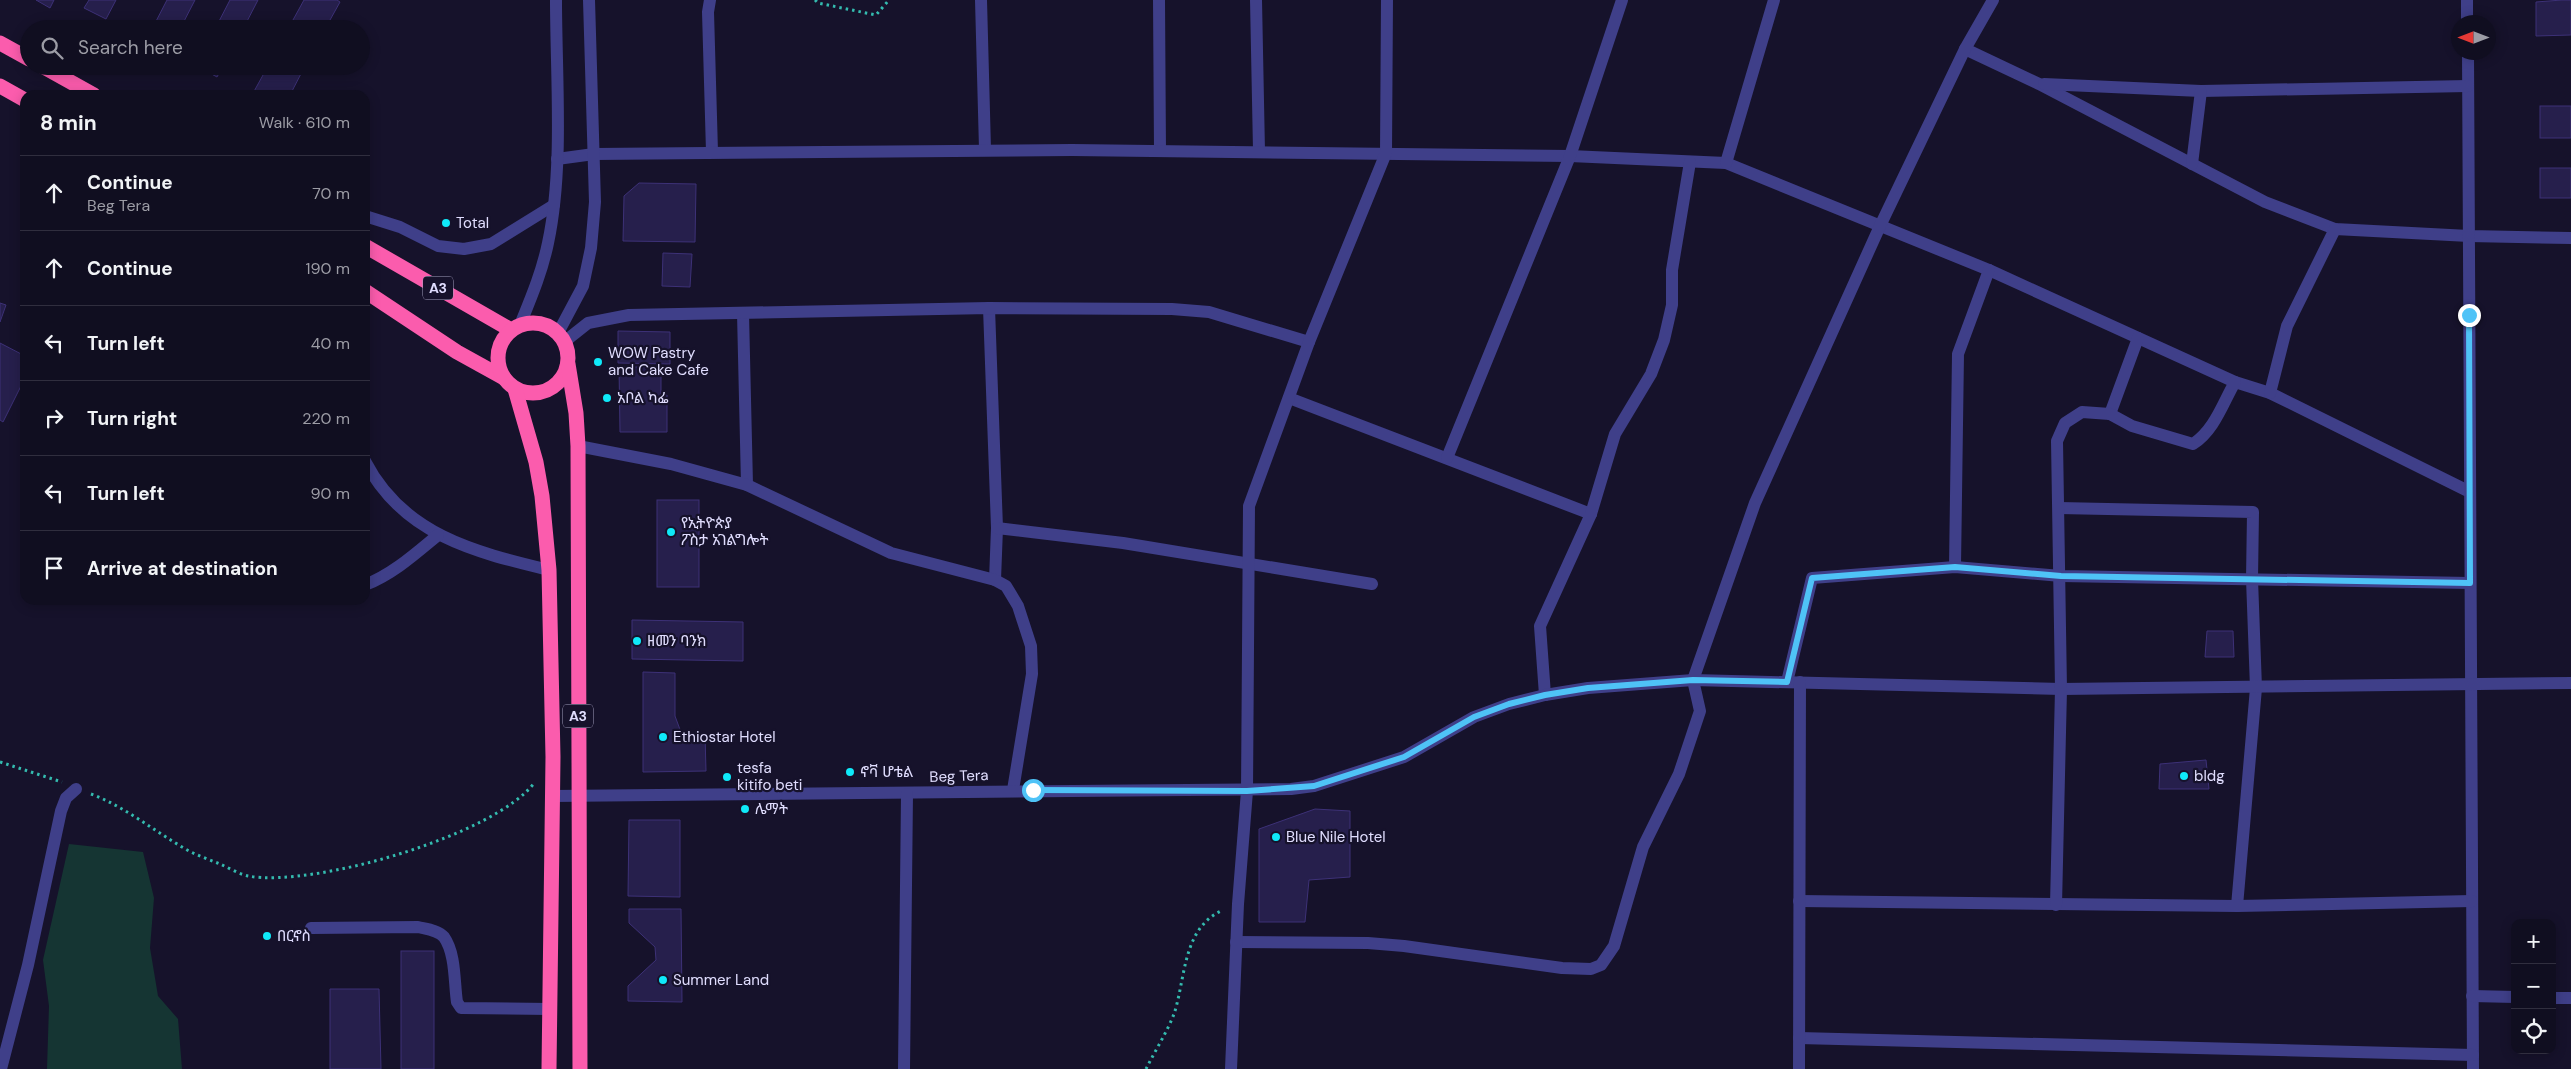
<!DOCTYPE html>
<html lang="en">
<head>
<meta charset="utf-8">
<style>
  :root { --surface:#100e20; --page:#1e1c2d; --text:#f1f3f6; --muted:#9c9ca5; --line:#302e3e }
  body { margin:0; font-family:"DM Sans","Noto Sans Ethiopic",sans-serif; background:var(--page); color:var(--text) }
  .controls { position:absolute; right:15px; bottom:15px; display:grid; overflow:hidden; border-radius:10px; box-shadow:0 2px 12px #0003 }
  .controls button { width:45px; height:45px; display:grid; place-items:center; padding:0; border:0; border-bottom:1px solid var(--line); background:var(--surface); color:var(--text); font:25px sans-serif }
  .compass { position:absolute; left:2451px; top:15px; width:45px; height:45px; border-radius:50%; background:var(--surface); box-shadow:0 2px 12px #0003; rotate:270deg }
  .stop { position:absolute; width:15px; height:15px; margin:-11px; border:4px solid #4fc3f7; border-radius:50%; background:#fff }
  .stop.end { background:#4fc3f7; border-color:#fff; box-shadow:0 1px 5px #0008 }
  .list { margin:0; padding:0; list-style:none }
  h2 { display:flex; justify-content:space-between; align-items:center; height:65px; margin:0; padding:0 20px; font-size:21px }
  h2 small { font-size:16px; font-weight:400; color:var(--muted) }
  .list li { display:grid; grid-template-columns:32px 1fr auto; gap:15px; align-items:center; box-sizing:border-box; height:75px; padding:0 20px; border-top:1px solid var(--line) }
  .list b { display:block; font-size:19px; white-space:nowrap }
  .list p { margin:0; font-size:16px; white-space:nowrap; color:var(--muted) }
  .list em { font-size:16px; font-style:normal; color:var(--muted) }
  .icon { flex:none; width:28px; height:28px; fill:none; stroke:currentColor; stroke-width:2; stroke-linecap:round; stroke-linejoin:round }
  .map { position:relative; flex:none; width:2571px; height:1069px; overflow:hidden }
  .search { position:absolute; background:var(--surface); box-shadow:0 2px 12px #0003; left:20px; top:20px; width:350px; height:55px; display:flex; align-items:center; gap:12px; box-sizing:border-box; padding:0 18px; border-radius:28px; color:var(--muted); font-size:19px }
  .panel { position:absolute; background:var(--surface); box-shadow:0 2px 12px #0003; left:20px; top:90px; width:350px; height:515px; border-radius:15px }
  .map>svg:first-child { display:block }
  .green { fill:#153533 }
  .building { fill:#261f4c; stroke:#3d3177 }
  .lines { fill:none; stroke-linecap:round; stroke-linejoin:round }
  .path { stroke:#34bbaf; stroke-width:3; stroke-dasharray:2.5 4; stroke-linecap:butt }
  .minor { stroke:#3f3f89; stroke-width:12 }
  .highway { stroke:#fb5cad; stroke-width:15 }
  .route { stroke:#4fc3f7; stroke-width:6 }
  .poi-dot { fill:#0fe9f9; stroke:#16122b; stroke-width:2 }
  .labels { text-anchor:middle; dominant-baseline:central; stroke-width:4.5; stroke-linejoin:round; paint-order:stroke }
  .shield { fill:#16122b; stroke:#a3a0bf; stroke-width:1 }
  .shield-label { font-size:14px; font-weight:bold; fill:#e0ddfe }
  .poi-label { font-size:15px; fill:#e0ddfe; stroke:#16122b; text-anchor:start }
  .street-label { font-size:15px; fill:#e0ddfe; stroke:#16122b }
</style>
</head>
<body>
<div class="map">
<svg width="2571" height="1069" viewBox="0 0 2571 1069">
  <rect width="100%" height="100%" fill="#16122b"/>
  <polygon class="green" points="69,844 143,852 154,898 150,948 158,996 178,1019 182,1069 47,1069 49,1006 43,960"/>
  <g class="building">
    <polygon points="36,0 54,0 50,8"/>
    <polygon points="89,0 116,0 106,19 84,8"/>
    <polygon points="167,0 195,0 180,29 152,29"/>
    <polygon points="230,0 258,0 243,29 215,29"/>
    <polygon points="304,0 337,0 340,2 325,29 288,29"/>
    <polygon points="2562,0 2571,0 2571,35 2536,36 2536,2"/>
    <polygon points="197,66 223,66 217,77"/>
    <polygon points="268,66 305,66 290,95 252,95"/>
    <rect x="2540" y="106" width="31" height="32"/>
    <rect x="2540" y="168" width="31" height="30"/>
    <polygon points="639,183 696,184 695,242 623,241 624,196"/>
    <polygon points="663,253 692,254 690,287 662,286"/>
    <polygon points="0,303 6,305 0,322"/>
    <polygon points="618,331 670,332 670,364 618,363"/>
    <polygon points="0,343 25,356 25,378 3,422 0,420"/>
    <polygon points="619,367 661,367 661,395 667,395 667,432 620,432"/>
    <rect x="657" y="500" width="42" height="87"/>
    <polygon points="632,620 743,622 743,661 632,659"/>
    <polygon points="2207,631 2233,631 2234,657 2205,657"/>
    <polygon points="643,672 675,673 675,716 682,735 705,734 706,771 643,772"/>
    <polygon points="2206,760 2209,789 2159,789 2160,764"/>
    <polygon points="1315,809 1350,811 1350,877 1309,880 1305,922 1259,922 1259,829"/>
    <polygon points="629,820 680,820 680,897 628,896"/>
    <polygon points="629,909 681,909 682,1002 628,1001 628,986 656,960 655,947 629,923"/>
    <rect x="401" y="951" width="33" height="118"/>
    <polygon points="330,989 379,989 381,1069 330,1069"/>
  </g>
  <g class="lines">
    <g class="path">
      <polyline points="815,0 818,3 876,15 889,0"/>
      <polyline points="0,762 62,782"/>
      <path d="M91,794C126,807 155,832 189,851C199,856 210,860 220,864C229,868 239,874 248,876C313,888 496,835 535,782"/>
      <path d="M1146,1069C1155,1051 1167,1032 1174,1014C1186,978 1182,928 1223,910"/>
    </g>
    <g class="minor">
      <polyline points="710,0 708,12 712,152"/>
      <polyline points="981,0 985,149"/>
      <polyline points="1159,0 1160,151"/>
      <polyline points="1256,0 1259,151"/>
      <polyline points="2467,0 2467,22"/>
      <polyline points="1965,49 2039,84 2265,202 2335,229 2469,236 2571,238"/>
      <polyline points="2468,52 2473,1069"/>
      <polyline points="2044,84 2201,91 2468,86"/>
      <polyline points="557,159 594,154 1072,150 1570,156 1726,163 1989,270 2235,382 2270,393 2470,492"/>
      <polyline points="1726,163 1774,0"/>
      <polyline points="2192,164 2201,91"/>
      <polyline points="365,216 400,227 438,246 464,249 491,244 554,205"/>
      <polyline points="989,308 997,528 995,580"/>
      <polyline points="743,313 747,485"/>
      <path d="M520,325C531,298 542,272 548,243C564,168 556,77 556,0"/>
      <polyline points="558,333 583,286 591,248 595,202 589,0"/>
      <polyline points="564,342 588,323 629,315 989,308 1172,309 1209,312 1309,342"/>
      <polyline points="2270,393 2287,326 2335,229"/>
      <polyline points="1289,398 1591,514"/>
      <polyline points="2110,414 2138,338"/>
      <polyline points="578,446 671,464 747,485 891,553 995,580 1006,586 1018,606 1031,646 1032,674 1013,790"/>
      <polyline points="1447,458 1570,156 1622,0"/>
      <path d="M365,461C403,535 475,552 549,570"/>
      <polyline points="2059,508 2253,512 2252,579 2256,688 2237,906"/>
      <polyline points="997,528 1123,543 1372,584"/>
      <polyline points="1955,567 1958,354 1989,270"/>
      <path d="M365,585C393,574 415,554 438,535"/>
      <polyline points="1787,682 1812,578 1955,567 2061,576 2470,583"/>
      <polyline points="1545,695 1540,626 1591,514 1615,434 1651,374 1664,340 1672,305 1672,270 1690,162"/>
      <polyline points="552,796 1291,789 1314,786 1404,757 1474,717 1509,704 1545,695 1588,688 1693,680 2061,689 2571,683"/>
      <polyline points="1799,901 2237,906 2472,901"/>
      <path d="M2056,905L2061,689L2057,441L2065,423L2082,412L2110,414L2132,426L2193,444C2214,431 2223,403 2235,382"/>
      <path d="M311,928L418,927C426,929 438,930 444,937C456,954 454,983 457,1002L461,1008L550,1009"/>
      <polyline points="1236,942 1368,943 1404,946 1562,968 1591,969 1601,965 1614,946 1643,847 1679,774 1700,711 1693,680 1755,503 1880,226 1965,49 1993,0"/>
      <polyline points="2472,996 2515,997"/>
      <polyline points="2552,998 2571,998"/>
      <polyline points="1799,1038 2473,1055"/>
      <polyline points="1,1069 28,965 61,811 66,798 76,789"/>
      <polyline points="904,1069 907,794"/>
      <polyline points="1231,1069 1238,904 1247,791 1249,506 1309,342 1386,153 1387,0"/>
      <polyline points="1799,1069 1800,682"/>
    </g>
    <g class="highway">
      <polyline points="0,43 29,59"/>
      <polyline points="42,66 94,95"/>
      <polyline points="0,86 25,100"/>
      <polyline points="365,246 511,330"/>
      <polyline points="365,291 457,352 504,378"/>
      <circle cx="533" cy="358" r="35"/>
      <polyline points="568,364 576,413 578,446 580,1069"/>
      <polyline points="515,389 536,462 542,496 549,570 553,757 549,1069"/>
    </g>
  </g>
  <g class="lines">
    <polyline class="route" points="1033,790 1247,791 1314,786 1404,757 1474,717 1509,704 1545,695 1588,688 1693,680 1787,682 1812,578 1955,567 2061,576 2470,583 2469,315"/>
  </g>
  <g class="poi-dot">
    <circle cx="446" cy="223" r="5"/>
    <circle cx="598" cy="362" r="5"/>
    <circle cx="607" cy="398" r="5"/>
    <circle cx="671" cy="532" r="5"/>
    <circle cx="637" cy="641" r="5"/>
    <circle cx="663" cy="737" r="5"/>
    <circle cx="850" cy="772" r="5"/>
    <circle cx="2184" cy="776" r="5"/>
    <circle cx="727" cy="777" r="5"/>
    <circle cx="745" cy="809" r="5"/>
    <circle cx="1276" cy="837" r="5"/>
    <circle cx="267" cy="936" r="5"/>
    <circle cx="663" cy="980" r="5"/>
  </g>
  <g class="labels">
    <g class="shield">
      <rect x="423" y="276.5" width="30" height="23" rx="4"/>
      <rect x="563" y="704.5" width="30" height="23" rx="4"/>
    </g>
    <g class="shield-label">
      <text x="438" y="288">A3</text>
      <text x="578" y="716">A3</text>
    </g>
    <g class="poi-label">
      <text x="456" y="223">Total</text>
      <text x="608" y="353">WOW Pastry<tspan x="608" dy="17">and Cake Cafe</tspan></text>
      <text x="617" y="398">አቦል ካፌ</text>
      <text x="681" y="523">የኢትዮጵያ<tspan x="681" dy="17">ፖስታ አገልግሎት</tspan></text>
      <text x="647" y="641">ዘመን ባንክ</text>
      <text x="673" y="737">Ethiostar Hotel</text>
      <text x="737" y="768">tesfa<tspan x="737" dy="17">kitifo beti</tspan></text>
      <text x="860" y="772">ኖቫ ሆቴል</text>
      <text x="2194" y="776">bldg</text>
      <text x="755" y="809">ሌማት</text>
      <text x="1286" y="837">Blue Nile Hotel</text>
      <text x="277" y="936">በርኖስ</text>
      <text x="673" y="980">Summer Land</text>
    </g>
    <g class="street-label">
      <text transform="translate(959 776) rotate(-2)">Beg Tera</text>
    </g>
  </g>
</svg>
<div class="controls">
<button>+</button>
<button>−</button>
<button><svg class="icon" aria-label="locate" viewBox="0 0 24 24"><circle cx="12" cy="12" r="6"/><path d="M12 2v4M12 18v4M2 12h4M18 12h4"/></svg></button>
</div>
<svg class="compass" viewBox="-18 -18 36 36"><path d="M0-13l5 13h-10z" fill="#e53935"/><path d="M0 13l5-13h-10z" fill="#9c9ca5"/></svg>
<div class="stop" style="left:1033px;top:790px"></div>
<div class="stop end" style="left:2469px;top:315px"></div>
<div class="search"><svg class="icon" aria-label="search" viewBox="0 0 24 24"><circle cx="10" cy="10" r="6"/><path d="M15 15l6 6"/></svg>Search here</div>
<section class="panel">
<h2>8 min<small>Walk · 610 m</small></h2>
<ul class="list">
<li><svg class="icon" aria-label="ahead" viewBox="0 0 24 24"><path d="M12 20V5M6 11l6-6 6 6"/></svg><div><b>Continue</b><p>Beg Tera</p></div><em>70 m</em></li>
<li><svg class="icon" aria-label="ahead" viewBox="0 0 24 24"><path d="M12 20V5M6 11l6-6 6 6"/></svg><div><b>Continue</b></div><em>190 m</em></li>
<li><svg class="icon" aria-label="left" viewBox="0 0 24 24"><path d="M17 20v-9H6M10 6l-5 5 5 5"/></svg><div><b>Turn left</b></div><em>40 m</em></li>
<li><svg class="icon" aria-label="right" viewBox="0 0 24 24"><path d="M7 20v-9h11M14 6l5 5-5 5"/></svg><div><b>Turn right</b></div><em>220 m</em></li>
<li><svg class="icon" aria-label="left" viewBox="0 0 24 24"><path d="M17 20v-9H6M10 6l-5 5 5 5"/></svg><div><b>Turn left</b></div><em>90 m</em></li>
<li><svg class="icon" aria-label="arrive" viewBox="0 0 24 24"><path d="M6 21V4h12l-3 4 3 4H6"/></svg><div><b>Arrive at destination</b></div></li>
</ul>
</section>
</div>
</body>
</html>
